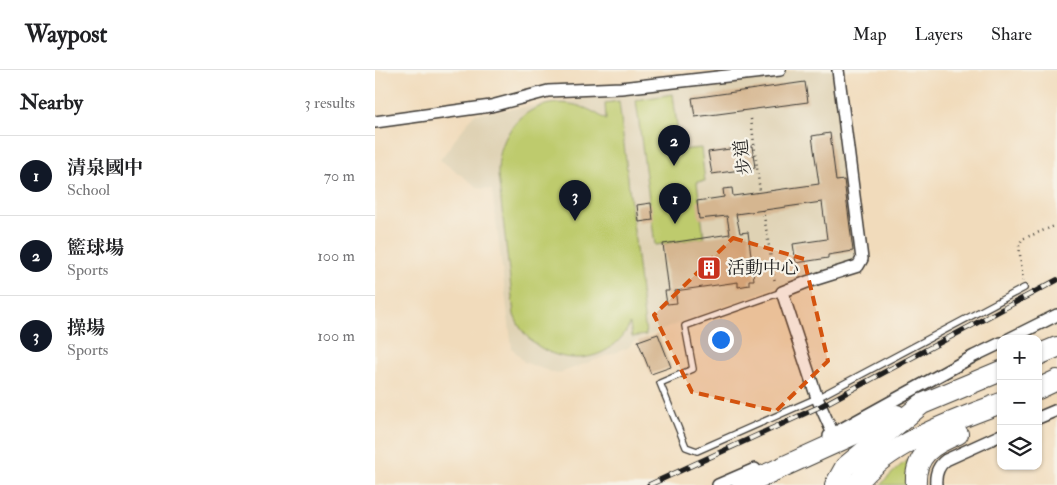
<!DOCTYPE html>
<html lang="en">
<head>
<meta charset="utf-8">
<style>
  :root { --surface:#fff; --page:#f6f6f6; --text:#202124; --muted:#757577; --line:#e0e0e0; --accent:#111827 }
  body { margin:0; font-family:"IM FELL Double Pica","Noto Serif TC",serif; background:var(--page); color:var(--text) }
  .controls { position:absolute; right:15px; bottom:15px; display:grid; overflow:hidden; border-radius:10px; box-shadow:0 1px 4px #0004 }
  .controls button { width:45px; height:45px; display:grid; place-items:center; padding:0; border:0; border-bottom:1px solid var(--line); background:var(--surface); color:var(--text); font:25px sans-serif }
  .you { position:absolute; left:345px; top:269px; width:18px; height:18px; margin:-12px; border:4px solid #fff; border-radius:50%; background:#1a73e8; box-shadow:0 0 0 8px #1a73e833 }
  .badge { display:grid; place-items:center; width:32px; height:32px; border-radius:50%; background:var(--accent); color:#fff; font-size:16px; font-weight:700 }
  .pin { position:absolute; translate:-50% -41px; filter:drop-shadow(0 1px 2px #0008) }
  .pin::after { content:''; position:absolute; top:26px; width:18px; height:15px; background:inherit; clip-path:polygon(0 0,100% 0,50% 100%) }
  .list { margin:0; padding:0; list-style:none }
  h2 { display:flex; justify-content:space-between; align-items:center; height:65px; margin:0; padding:0 20px; font-size:21px }
  h2 small { font-size:16px; font-weight:400; color:var(--muted) }
  .list li { display:grid; grid-template-columns:32px 1fr auto; gap:15px; align-items:center; box-sizing:border-box; height:80px; padding:0 20px; border-top:1px solid var(--line) }
  .list b { display:block; font-size:19px; white-space:nowrap }
  .list p { margin:0; font-size:16px; white-space:nowrap; color:var(--muted) }
  .list em { font-size:16px; font-style:normal; color:var(--muted) }
  .icon { flex:none; width:28px; height:28px; fill:none; stroke:currentColor; stroke-width:2; stroke-linecap:round; stroke-linejoin:round }
  .map { position:relative; flex:none; width:682px; height:415px; overflow:hidden }
  header { display:flex; align-items:center; gap:30px; box-sizing:border-box; height:70px; padding:0 25px; background:var(--surface); border-bottom:1px solid var(--line) }
  header strong { font-size:24px }
  nav { display:flex; gap:28px; margin-inline-start:auto; font-size:18px }
  main { display:flex }
  aside { flex:1; background:var(--surface) }
  .map>svg:first-child { display:block }
  .built { fill:#dfd2b4 }
  .green { fill:#becb6d; stroke:#6d7444 }
  .building { fill:#d5b690 }
  .lines { fill:none; stroke-linecap:round; stroke-linejoin:round }
  .service-casing { stroke:#3c3934; stroke-width:8 }
  .minor-casing { stroke:#3c3934; stroke-width:14 }
  .motorway-casing { stroke:#3c3934; stroke-width:22 }
  .path { stroke:#3c3934; stroke-width:2.5; stroke-dasharray:1 4; stroke-linecap:butt }
  .service { stroke:#fff; stroke-width:5.5 }
  .minor { stroke:#fff; stroke-width:11 }
  .motorway { stroke:#fff; stroke-width:20 }
  .rail-casing { stroke:#1c1c1c; stroke-width:5.5 }
  .rail { stroke:#f7f3e8; stroke-width:4; stroke-dasharray:11; stroke-linecap:butt }
  .marked { fill:#d4530e; fill-opacity:0.2; stroke:#d4530e; stroke-width:4; stroke-dasharray:10 6; stroke-linejoin:round }
  .labels { text-anchor:middle; dominant-baseline:central; stroke-width:4.5; stroke-linejoin:round; paint-order:stroke }
  .street-label { font-size:18px; fill:#1c1c1c; stroke:#f7f3e8 }
  .poi-label { font-size:18px; fill:#1c1c1c; stroke:#f7f3e8; text-anchor:start }
</style>
</head>
<body>
<header>
<strong>Waypost</strong>
<nav><a>Map</a><a>Layers</a><a>Share</a></nav>
</header>
<main>
<aside>
<h2>Nearby<small>3 results</small></h2>
<ul class="list">
<li><span class="badge">1</span><div><b>清泉國中</b><p>School</p></div><em>70 m</em></li>
<li><span class="badge">2</span><div><b>籃球場</b><p>Sports</p></div><em>100 m</em></li>
<li><span class="badge">3</span><div><b>操場</b><p>Sports</p></div><em>100 m</em></li>
</ul>
</aside>
<div class="map">
<svg width="682" height="415" viewBox="0 0 682 415">
  <rect width="100%" height="100%" fill="#f7f3e8"/>
  <filter id="ink" filterUnits="userSpaceOnUse"><feTurbulence type="fractalNoise" baseFrequency=".02" numOctaves="2"/><feDisplacementMap in="SourceGraphic" scale="10" xChannelSelector="R" yChannelSelector="G"/><feConvolveMatrix kernelMatrix="1 2 1 2 8 2 1 2 1" color-interpolation-filters="sRGB"/></filter>
  <filter id="wash" filterUnits="userSpaceOnUse"><feTurbulence type="fractalNoise" baseFrequency=".0096" numOctaves="4" result="noise"/><feDisplacementMap in="SourceGraphic" scale="20" xChannelSelector="R" yChannelSelector="G"/><feGaussianBlur stdDeviation="1.12" result="paint"/><feColorMatrix in="noise" values="0 0 0 0 0 0 0 0 0 0 0 0 0 0 0 0 0 1.4 0 .05"/><feComposite in="paint" operator="in"/></filter>
  <g filter="url(#wash)">
    <rect width="100%" height="100%" fill="#f1dbbb"/>
    <polygon class="built" points="422,0 460,0 482,190 398,218 309,251 258,272 253,278 182,304 149,292 137,278 117,120 104,118 65,90 99,44"/>
    <g class="green">
      <polygon points="298,24 305,80 326,78 330,111 322,112 329,168 280,175 261,30"/>
      <path d="M244,31L271,265L257,267L255,254C231,305 158,296 139,245L123,105C122,42 181,12 231,50L230,33Z"/>
      <polygon points="550,379 536,415 505,415 526,395"/>
    </g>
    <g id="blocks">
      <g class="building">
        <polygon points="430,12 433,32 320,47 317,28"/>
        <polygon points="455,63 461,111 469,110 478,181 453,185 453,188 421,193 418,174 452,169 447,132 361,144 365,163 373,162 379,210 374,210 374,215 363,217 363,212 300,221 302,233 292,234 290,221 294,221 288,174 355,164 352,146 324,149 322,131 349,127 348,119 357,118 358,126 444,114 437,66"/>
        <polygon points="377,76 380,98 337,104 333,82"/>
        <polygon points="276,133 278,150 264,152 262,135"/>
        <polygon points="283,264 296,297 276,304 263,271"/>
      </g>
    </g>
  </g>
  <g filter="url(#ink)">
    <use href="#blocks" fill-opacity="0" stroke="#3c3934" stroke-width="1"/>
    <g class="lines">
      <g class="service-casing">
        <polyline id="service" points="407,222 310,256 318,299 285,313 311,377 322,381 442,328 649,218"/>
      </g>
      <g class="minor-casing">
        <g id="minor">
          <polyline points="0,52 116,36 173,21 246,18 405,0"/>
          <polyline points="634,269 682,245"/>
          <polyline points="663,348 682,340"/>
          <polyline points="458,364 442,328 407,222 432,212 483,196 487,189 463,0"/>
          <polyline points="454,366 599,286 626,273"/>
          <polyline points="343,415 380,399"/>
          <path d="M561,415C560,405 563,396 571,390L626,365"/>
        </g>
      </g>
      <g class="motorway-casing">
        <g id="motorway">
          <polyline points="663,285 682,277"/>
          <polyline points="663,319 682,310"/>
          <polyline points="368,415 522,345"/>
          <polyline points="460,415 470,397 547,334 626,301"/>
          <path d="M481,415C511,374 580,350 626,333"/>
          <path d="M541,415C539,385 558,374 583,364"/>
        </g>
      </g>
      <g class="path">
        <polyline points="376,49 385,122"/>
        <polyline points="388,140 400,213"/>
        <polyline points="648,211 644,176 647,169 682,155"/>
      </g>
      <use href="#service" class="service"/>
      <use href="#minor" class="minor"/>
      <use href="#motorway" class="motorway"/>
      <g class="rail-casing">
        <polyline id="rail" points="274,415 446,336 682,210"/>
      </g>
      <use href="#rail" class="rail"/>
    </g>
  </g>
  <path class="marked" d="M358,168L429,189L453,291L401,341L317,322L279,245Z"/>
  <defs>
    <g id="building-square" transform="scale(1.25)"><rect x="-9" y="-9" width="18" height="18" rx="4" fill="#c8321e" stroke="#f7f3e8"/><path d="M-4-6H4V6H1V3H-1V6H-4ZM-2.5-4.3h1.7v1.8h-1.7ZM.8-4.3h1.7v1.8H.8ZM-2.5-1h1.7V.8h-1.7ZM.8-1h1.7V.8H.8Z" fill="#fff"/></g>
  </defs>
  <g fill-rule="evenodd">
    <use href="#building-square" x="334" y="198"/>
  </g>
  <g class="labels">
    <g class="street-label">
      <text transform="translate(368 87) rotate(-97)">步道</text>
    </g>
    <g class="poi-label">
      <text x="352" y="198">活動中心</text>
    </g>
  </g>
</svg>
<div class="controls">
<button>+</button>
<button>−</button>
<button><svg class="icon" aria-label="layers" viewBox="0 0 24 24"><path d="M12 4l9 5-9 5-9-5zM3 14l9 5 9-5"/></svg></button>
</div>
<div class="you"></div>
<div class="pin badge" style="left:300px;top:154px">1</div>
<div class="pin badge" style="left:299px;top:96px">2</div>
<div class="pin badge" style="left:200px;top:151px">3</div>
</div>
</main>
</body>
</html>
